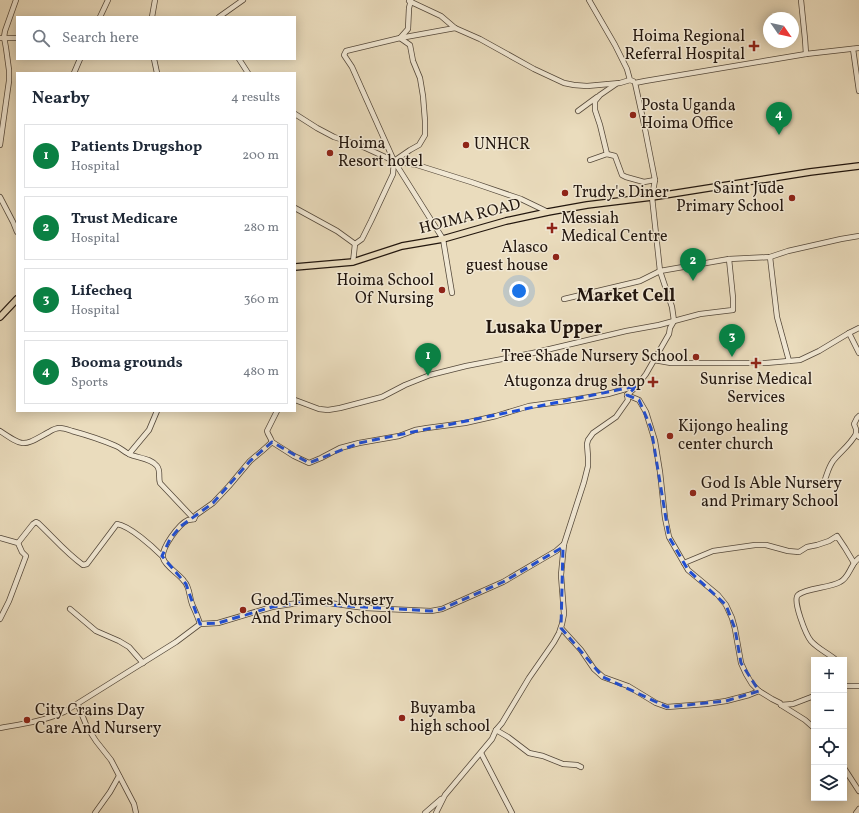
<!DOCTYPE html>
<html lang="en">
<head>
<meta charset="utf-8">
<style>
  :root { --surface:#fff; --page:#f6f6f7; --text:#1f2937; --muted:#747a83; --line:#e0e1e3; --accent:#0b8043 }
  body { margin:0; font-family:Vollkorn,serif; background:var(--page); color:var(--text) }
  .controls { position:absolute; right:12px; bottom:12px; display:grid; overflow:hidden; border-radius:0px; box-shadow:0 2px 10px #0003 }
  .controls button { width:36px; height:36px; display:grid; place-items:center; padding:0; border:0; border-bottom:1px solid var(--line); background:var(--surface); color:var(--text); font:20px sans-serif }
  .compass { position:absolute; left:763px; top:12px; width:36px; height:36px; border-radius:50%; background:var(--surface); box-shadow:0 2px 10px #0003; rotate:124deg }
  .you { position:absolute; left:519px; top:291px; width:14px; height:14px; margin:-10px; border:3px solid #fff; border-radius:50%; background:#1a73e8; box-shadow:0 0 0 6px #1a73e833 }
  .badge { display:grid; place-items:center; width:26px; height:26px; border-radius:50%; background:var(--accent); color:#fff; font-size:13px; font-weight:700 }
  .pin { position:absolute; translate:-50% -33px; filter:drop-shadow(0 1px 2px #0008) }
  .pin::after { content:''; position:absolute; top:21px; width:14px; height:12px; background:inherit; clip-path:polygon(0 0,100% 0,50% 100%) }
  .list { margin:0; padding:0; list-style:none }
  h2 { display:flex; justify-content:space-between; align-items:center; height:52px; margin:0; padding:0 16px; font-size:17px }
  h2 small { font-size:13px; font-weight:400; color:var(--muted) }
  .list li { display:grid; grid-template-columns:26px 1fr auto; gap:12px; align-items:center; box-sizing:border-box; height:64px; margin:0 8px 8px; padding:0 8px; border:1px solid var(--line); border-radius:0px }
  .list b { display:block; font-size:15px; white-space:nowrap }
  .list p { margin:0; font-size:13px; white-space:nowrap; color:var(--muted) }
  .list em { font-size:13px; font-style:normal; color:var(--muted) }
  .icon { flex:none; width:22px; height:22px; fill:none; stroke:currentColor; stroke-width:2; stroke-linecap:round; stroke-linejoin:round }
  .map { position:relative; flex:none; width:859px; height:813px; overflow:hidden }
  .search { position:absolute; background:var(--surface); box-shadow:0 2px 10px #0003; left:16px; top:16px; width:280px; height:44px; display:flex; align-items:center; gap:10px; box-sizing:border-box; padding:0 14px; border-radius:0px; color:var(--muted); font-size:15px }
  .panel { position:absolute; background:var(--surface); box-shadow:0 2px 10px #0003; left:16px; top:72px; width:280px; height:340px; border-radius:0px }
  .map>svg:first-child { display:block }
  .lines { fill:none; stroke-linecap:round; stroke-linejoin:round }
  .minor-casing { stroke:#54483a; stroke-width:6 }
  .major-casing { stroke:#22160e; stroke-width:8 }
  .minor { stroke:#f1e8d4; stroke-width:4.5 }
  .major { stroke:#eadcbd; stroke-width:5.5 }
  .marked { fill:none; stroke:#1d4ed8; stroke-width:3; stroke-dasharray:8 5; stroke-linejoin:round }
  .poi-dot { fill:#8f2418; stroke:#f1e8d4; stroke-width:1.5 }
  .labels { text-anchor:middle; dominant-baseline:central; stroke-width:3; stroke-linejoin:round; paint-order:stroke }
  .poi-label { font-size:16px; fill:#22160e; stroke:#f1e8d4; text-anchor:start }
  .street-label { font-size:16px; fill:#22160e; stroke:#f1e8d4 }
  .quarter-label { font-size:18px; font-weight:bold; fill:#22160e; stroke:#f1e8d4 }
</style>
</head>
<body>
<div class="map">
<svg width="859" height="813" viewBox="0 0 859 813">
  <rect width="100%" height="100%" fill="#eadcbd"/>
  <filter id="stains"><feTurbulence type="fractalNoise" baseFrequency=".005" numOctaves="4"/><feColorMatrix values="0 0 0 0 .2 0 0 0 0 .09 0 0 0 0 .02 0 0 0 .5 -.17"/></filter>
  <radialGradient id="worn" r=".72"><stop offset=".6" stop-color="#630" stop-opacity="0"/><stop offset="1" stop-color="#630" stop-opacity=".3"/></radialGradient>
  <g class="lines">
    <g class="minor-casing">
      <g id="minor">
        <polyline points="589,0 615,45 627,69 630,80 633,81"/>
        <polyline points="801,0 805,39 806,54"/>
        <polyline points="409,1 441,16 455,28 480,39 534,69 564,83 574,85 587,86 620,83 630,80"/>
        <polyline points="100,17 108,0"/>
        <polyline points="152,17 155,0"/>
        <polyline points="219,17 243,0"/>
        <polyline points="0,38 17,38"/>
        <polyline points="853,49 859,91"/>
        <polyline points="154,59 157,73"/>
        <polyline points="239,59 248,73"/>
        <polyline points="74,73 80,59"/>
        <polyline points="578,111 597,97"/>
        <polyline points="295,114 317,128 334,137 359,145 394,161 417,165 471,182 521,199 548,212"/>
        <polyline points="0,145 9,81 9,70 6,48 4,37 5,31 16,0"/>
        <polyline points="607,154 600,125 595,110 595,101 600,95 616,84"/>
        <polyline points="590,160 607,154 615,156 622,175 626,177 644,182 655,180"/>
        <polyline points="0,197 13,222 17,232"/>
        <polyline points="295,208 337,231 355,244"/>
        <polyline points="770,257 777,317 789,361"/>
        <polyline points="353,262 355,244 362,239 371,221 393,174 394,161 410,150 419,145 425,135 425,121 423,96 420,78 413,61 410,45 400,38 408,29 409,8 411,0"/>
        <polyline points="452,293 443,239 394,161 352,67 344,55 346,51 350,50 400,38 455,28"/>
        <polyline points="564,299 640,281 660,271 729,259 770,257 788,251 841,239 859,236"/>
        <polyline points="849,333 859,353"/>
        <polyline points="654,360 671,363 766,363 800,360 819,351 849,333 859,328"/>
        <polyline points="627,395 639,400 646,412 651,428 655,441 660,472 665,518 669,537 688,570 718,595 726,605 732,618 735,629 741,663 746,674 752,684 759,691 772,699 780,703 781,705 793,704 814,696"/>
        <polyline points="295,400 319,409 328,410 340,408 382,397 405,385 430,375 466,366 533,353 626,331 659,325 700,314 733,310 733,298 729,259"/>
        <path d="M277,411L267,431C268,435 271,438 272,442L294,456L309,463L321,458L340,448L359,443L399,436L415,430L427,428L465,423L496,416L529,406L566,401L608,394L636,386"/>
        <polyline points="859,416 857,418 854,424 856,429 856,434 859,437"/>
        <path d="M0,431C25,448 23,446 49,432C52,430 56,428 60,428C64,428 69,430 72,431C87,435 102,440 116,446C121,448 124,452 129,454C137,458 151,458 157,466C161,471 158,477 160,483L194,519"/>
        <polyline points="129,454 149,430 157,411"/>
        <path d="M824,482C827,475 828,468 833,461C840,452 850,445 856,434"/>
        <polyline points="0,538 18,543 22,552 26,556 9,601 0,619"/>
        <path d="M18,543L33,524L36,522L38,523C53,537 66,553 83,565L87,564L117,524C130,526 153,547 162,556"/>
        <polyline points="684,563 713,551 755,545 766,545 788,551 799,552 807,547 817,545 829,541 837,536 845,548 854,563"/>
        <polyline points="70,609 96,631 119,641 129,647 143,663"/>
        <path d="M200,624C198,617 195,611 192,604C189,596 190,587 184,581C179,574 165,566 163,558C161,548 179,524 188,520C189,520 194,519 194,519L196,515L213,503L229,486L250,461L262,451L272,442"/>
        <polyline points="561,628 581,650 594,669 603,677 628,686 656,703 667,707 706,704 726,701 749,695 759,691"/>
        <path d="M836,660C828,653 818,649 811,641C806,635 792,600 798,595C806,588 830,588 840,582C847,579 849,571 853,565C854,562 857,560 859,558"/>
        <polyline points="844,686 859,686"/>
        <polyline points="78,705 87,727 96,741 111,760 134,804 136,813"/>
        <polyline points="781,705 805,720 814,728"/>
        <path d="M0,728C22,724 44,721 64,712L176,642L200,624L218,623L272,607L298,603H329L365,608L431,611L442,609L503,582L556,551L564,544"/>
        <polyline points="496,730 508,737 529,753 543,756 563,764 577,765 581,767"/>
        <polyline points="481,753 512,813"/>
        <polyline points="844,768 859,791"/>
        <polyline points="95,813 110,792 119,776"/>
        <polyline points="425,813 441,799"/>
        <polyline points="436,813 445,795 492,739 496,730 502,723 529,678 554,642 559,633 562,624 564,614 561,575 564,544 584,482 588,466 588,457 587,444 588,440 593,433 616,417 628,400 627,395 637,386 646,374 669,334 670,328 674,321 672,307 660,271 652,197 655,180 644,124 635,83 645,81 806,54 859,48"/>
        <polyline points="856,813 859,809"/>
      </g>
    </g>
    <g class="major-casing">
      <g id="major">
        <polyline points="295,267 353,262 402,246 443,239 506,221 548,212 587,205 652,197 810,172 859,166"/>
        <polyline points="0,317 17,299"/>
      </g>
    </g>
    <use href="#minor" class="minor"/>
    <use href="#major" class="major"/>
  </g>
  <path class="marked" d="M637,386L627,395L639,400L651,428L669,537L688,570L726,605L735,629L741,663L759,691L726,701L667,707L603,677L561,628L563,547L503,582L442,609L431,611L298,603L272,607L218,623L200,624L186,584L162,556L170,539L181,526L213,503L250,461L272,442L309,463L359,443Z"/>
  <g class="poi-dot">
    <path d="M752 40h4v4h4v4h-4v4h-4v-4h-4v-4h4z"/>
    <circle cx="633" cy="115" r="4"/>
    <circle cx="466" cy="145" r="4"/>
    <circle cx="330" cy="153" r="4"/>
    <circle cx="565" cy="193" r="4"/>
    <circle cx="792" cy="198" r="4"/>
    <path d="M550 222h4v4h4v4h-4v4h-4v-4h-4v-4h4z"/>
    <circle cx="556" cy="257" r="4"/>
    <circle cx="442" cy="290" r="4"/>
    <circle cx="696" cy="357" r="4"/>
    <path d="M754 357h4v4h4v4h-4v4h-4v-4h-4v-4h4z"/>
    <path d="M651 376h4v4h4v4h-4v4h-4v-4h-4v-4h4z"/>
    <circle cx="670" cy="436" r="4"/>
    <circle cx="693" cy="493" r="4"/>
    <circle cx="243" cy="610" r="4"/>
    <circle cx="402" cy="718" r="4"/>
    <circle cx="27" cy="720" r="4"/>
  </g>
  <g class="labels">
    <g class="poi-label">
      <text x="745" y="37" text-anchor="end">Hoima Regional<tspan x="745" dy="18">Referral Hospital</tspan></text>
      <text x="641" y="106">Posta Uganda<tspan x="641" dy="18">Hoima Office</tspan></text>
      <text x="338" y="144">Hoima<tspan x="338" dy="18">Resort hotel</tspan></text>
      <text x="474" y="145">UNHCR</text>
      <text x="784" y="189" text-anchor="end">Saint Jude<tspan x="784" dy="18">Primary School</tspan></text>
      <text x="573" y="193">Trudy's Diner</text>
      <text x="561" y="219">Messiah<tspan x="561" dy="18">Medical Centre</tspan></text>
      <text x="548" y="248" text-anchor="end">Alasco<tspan x="548" dy="18">guest house</tspan></text>
      <text x="434" y="281" text-anchor="end">Hoima School<tspan x="434" dy="18">Of Nursing</tspan></text>
      <text x="688" y="357" text-anchor="end">Tree Shade Nursery School</text>
      <text x="756" y="380" text-anchor="middle">Sunrise Medical<tspan x="756" dy="18">Services</tspan></text>
      <text x="645" y="382" text-anchor="end">Atugonza drug shop</text>
      <text x="678" y="427">Kijongo healing<tspan x="678" dy="18">center church</tspan></text>
      <text x="701" y="484">God Is Able Nursery<tspan x="701" dy="18">and Primary School</tspan></text>
      <text x="251" y="601">Good Times Nursery<tspan x="251" dy="18">And Primary School</tspan></text>
      <text x="410" y="709">Buyamba<tspan x="410" dy="18">high school</tspan></text>
      <text x="35" y="711">City Crains Day<tspan x="35" dy="18">Care And Nursery</tspan></text>
    </g>
    <g class="street-label">
      <text transform="translate(470 217) rotate(-14)">HOIMA ROAD</text>
    </g>
    <g class="quarter-label">
      <text x="626" y="296">Market Cell</text>
      <text x="544" y="328">Lusaka Upper</text>
    </g>
  </g>
  <rect width="100%" height="100%" filter="url(#stains)"/>
  <rect width="100%" height="100%" fill="url(#worn)"/>
</svg>
<div class="controls">
<button>+</button>
<button>−</button>
<button><svg class="icon" aria-label="locate" viewBox="0 0 24 24"><circle cx="12" cy="12" r="6"/><path d="M12 2v4M12 18v4M2 12h4M18 12h4"/></svg></button>
<button><svg class="icon" aria-label="layers" viewBox="0 0 24 24"><path d="M12 4l9 5-9 5-9-5zM3 14l9 5 9-5"/></svg></button>
</div>
<svg class="compass" viewBox="-18 -18 36 36"><path d="M0-13l5 13h-10z" fill="#e53935"/><path d="M0 13l5-13h-10z" fill="#747a83"/></svg>
<div class="you"></div>
<div class="pin badge" style="left:428px;top:376px">1</div>
<div class="pin badge" style="left:693px;top:281px">2</div>
<div class="pin badge" style="left:732px;top:357px">3</div>
<div class="pin badge" style="left:779px;top:135px">4</div>
<div class="search"><svg class="icon" aria-label="search" viewBox="0 0 24 24"><circle cx="10" cy="10" r="6"/><path d="M15 15l6 6"/></svg>Search here</div>
<section class="panel">
<h2>Nearby<small>4 results</small></h2>
<ul class="list">
<li><span class="badge">1</span><div><b>Patients Drugshop</b><p>Hospital</p></div><em>200 m</em></li>
<li><span class="badge">2</span><div><b>Trust Medicare</b><p>Hospital</p></div><em>280 m</em></li>
<li><span class="badge">3</span><div><b>Lifecheq</b><p>Hospital</p></div><em>360 m</em></li>
<li><span class="badge">4</span><div><b>Booma grounds</b><p>Sports</p></div><em>480 m</em></li>
</ul>
</section>
</div>
</body>
</html>
